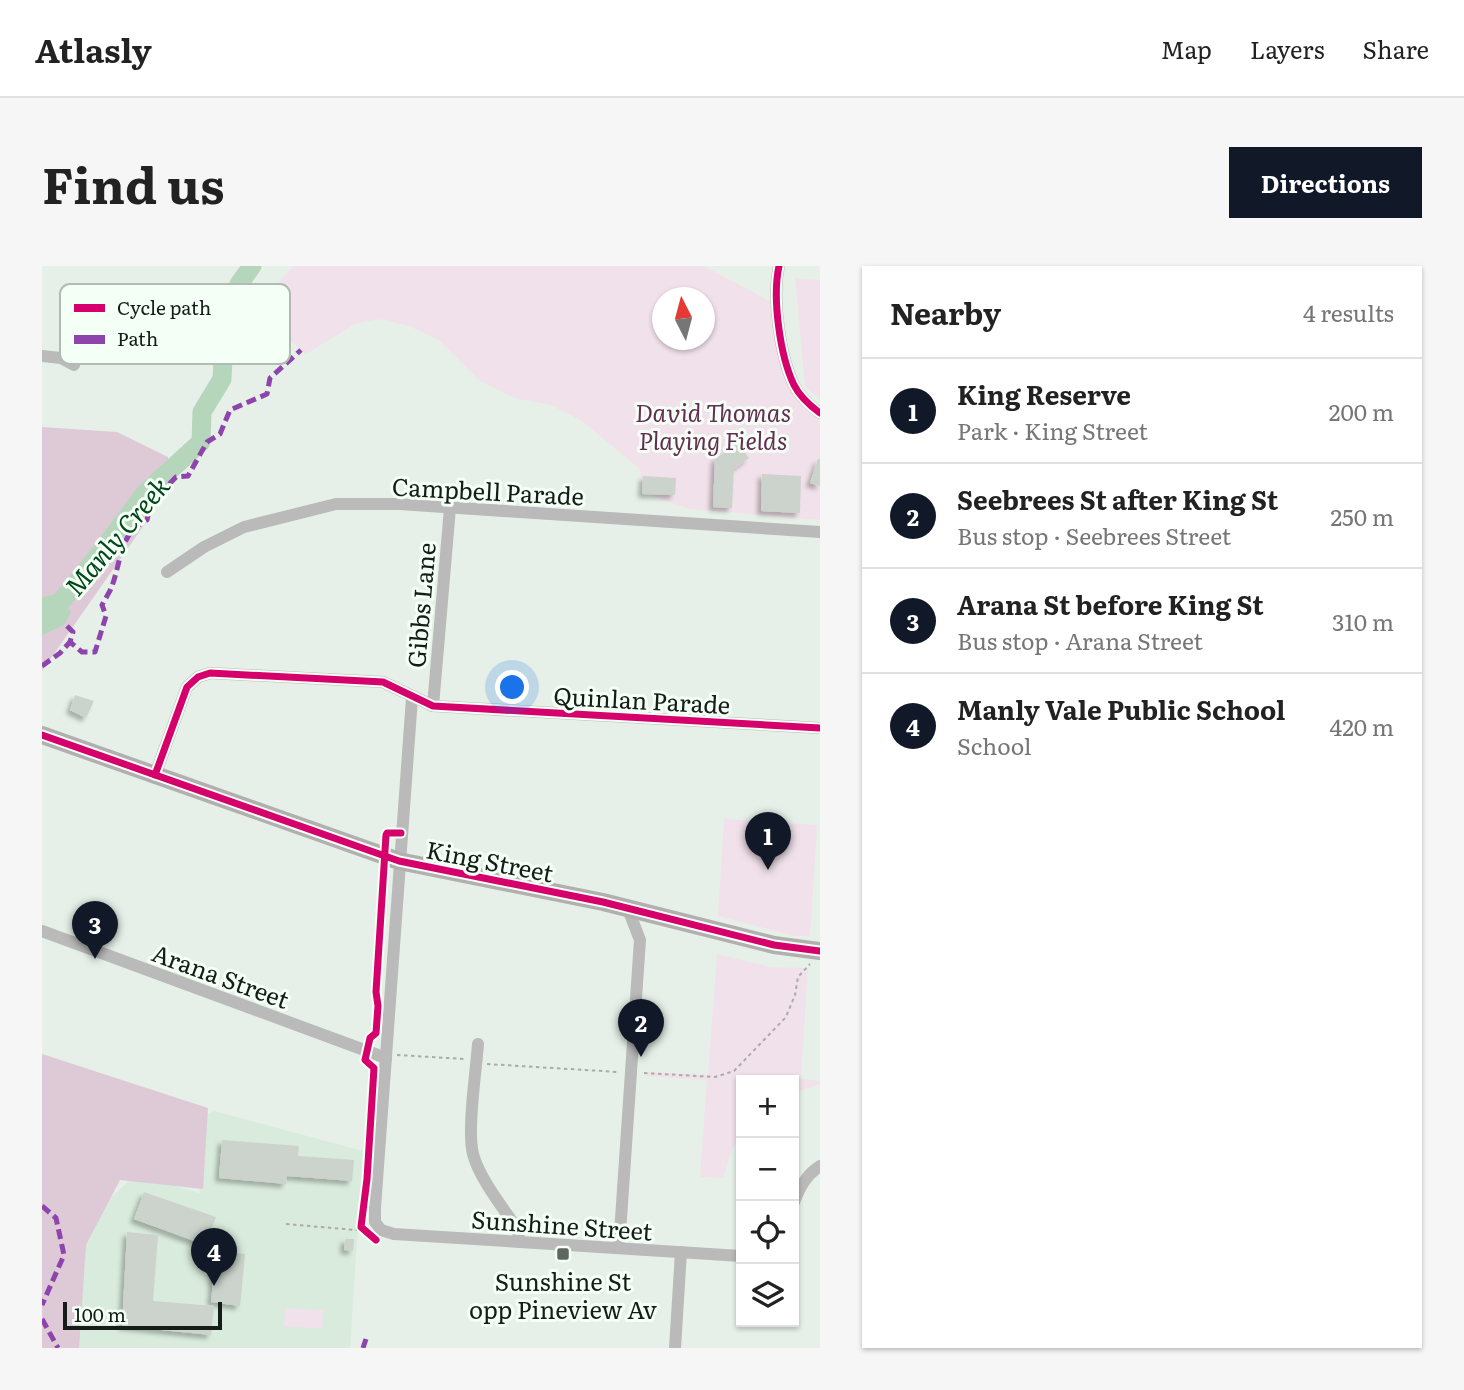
<!DOCTYPE html>
<html lang="en">
<head>
<meta charset="utf-8">
<style>
  :root { --surface:#fff; --page:#f6f6f6; --text:#222; --muted:#767676; --line:#e0e0e0; --accent:#111827 }
  body { margin:0; font-family:Literata,serif; background:var(--page); color:var(--text) }
  .controls { position:absolute; right:21px; bottom:21px; display:grid; overflow:hidden; border-radius:0px; box-shadow:0 2px 5px #0004 }
  .controls button { width:63px; height:63px; display:grid; place-items:center; padding:0; border:0; border-bottom:2px solid var(--line); background:var(--surface); color:var(--text); font:35px sans-serif }
  .compass { position:absolute; left:610px; top:21px; width:63px; height:63px; border-radius:50%; background:var(--surface); box-shadow:0 2px 5px #0004; rotate:354deg }
  .scale { position:absolute; left:21px; bottom:18px; width:159px; box-sizing:border-box; padding-left:7px; border:4px solid #161c17; border-top:0; font-size:19px; line-height:24px; white-space:nowrap; color:#161c17; -webkit-text-stroke:5px #f4fff5; paint-order:stroke }
  .you { position:absolute; left:471px; top:422px; width:24px; height:24px; margin:-18px; border:5px solid #fff; border-radius:50%; background:#1a73e8; box-shadow:0 0 0 10px #1a73e833 }
  .badge { display:grid; place-items:center; width:46px; height:46px; border-radius:50%; background:var(--accent); color:#fff; font-size:23px; font-weight:700 }
  .pin { position:absolute; translate:-50% -58px; filter:drop-shadow(0 2px 4px #0008) }
  .pin::after { content:''; position:absolute; top:37px; width:24px; height:21px; background:inherit; clip-path:polygon(0 0,100% 0,50% 100%) }
  .list { margin:0; padding:0; list-style:none }
  h2 { display:flex; justify-content:space-between; align-items:center; height:91px; margin:0; padding:0 28px; font-size:30px }
  h2 small { font-size:23px; font-weight:400; color:var(--muted) }
  .list li { display:grid; grid-template-columns:46px 1fr auto; gap:21px; align-items:center; box-sizing:border-box; height:105px; padding:0 28px; border-top:2px solid var(--line) }
  .list b { display:block; font-size:26px; white-space:nowrap }
  .list p { margin:0; font-size:23px; white-space:nowrap; color:var(--muted) }
  .list em { font-size:23px; font-style:normal; color:var(--muted) }
  .icon { flex:none; width:38px; height:38px; fill:none; stroke:currentColor; stroke-width:2; stroke-linecap:round; stroke-linejoin:round }
  .map { position:relative; flex:none; width:778px; height:1082px; overflow:hidden; border-radius:0px }
  header { display:flex; align-items:center; gap:42px; box-sizing:border-box; height:98px; padding:0 35px; background:var(--surface); border-bottom:2px solid var(--line) }
  header strong { font-size:33px }
  nav { display:flex; gap:38px; margin-inline-start:auto; font-size:24px }
  .intro { display:flex; align-items:center; justify-content:space-between; box-sizing:border-box; height:168px; padding:0 42px }
  h1 { margin:0; font-size:49px }
  .button { padding:18px 32px; border-radius:0px; background:var(--accent); color:#fff; font-size:24px; font-weight:700 }
  main { display:flex; gap:42px; padding:0 42px }
  aside { flex:1; background:var(--surface); border-radius:0px; box-shadow:0 2px 5px #0004 }
  .map>svg:first-child { display:block }
  .built { fill:#d9ebdc }
  .green { fill:#f1e1ea; fill-rule:evenodd }
  .forest { fill:#dec9d6 }
  .water { fill:#b6d6bb }
  .lines { fill:none; stroke-linecap:round; stroke-linejoin:round }
  .river { stroke:#b6d6bb; stroke-width:19 }
  .building { fill:#cbd3cc; filter:url(#shadow) }
  .path { stroke:#aaabaa; stroke-width:2; stroke-dasharray:3.5 3.5; stroke-linecap:butt }
  .street { stroke:#bbbaba; stroke-width:12 }
  .secondary { stroke:#b1afb0; stroke-width:18 }
  .quiet { stroke:#8e44ad; stroke-width:5; stroke-dasharray:10 5; stroke-linecap:butt }
  .cycleway-casing { stroke:#f4fff5; stroke-width:11 }
  .cycleway { stroke:#d6006c; stroke-width:7 }
  .poi-dot { fill:#5f6660; stroke:#f4fff5; stroke-width:2.5 }
  .labels { text-anchor:middle; dominant-baseline:central; stroke-width:6; stroke-linejoin:round; paint-order:stroke }
  .park-label { font-size:24px; font-style:italic; fill:#662d54; stroke:#f4fff5 }
  .street-label { font-size:24px; fill:#161c17; stroke:#f4fff5 }
  .poi-label { font-size:24px; fill:#161c17; stroke:#f4fff5 }
  .water-label { font-size:26px; font-style:italic; fill:#00461a; stroke:#f4fff5 }
  .key { fill:#f4fff5; stroke:#b1bbb2; stroke-width:2 }
  .key-label { font-size:19px; fill:#161c17 }
</style>
</head>
<body>
<header>
<strong>Atlasly</strong>
<nav><a>Map</a><a>Layers</a><a>Share</a></nav>
</header>
<div class="intro"><h1>Find us</h1><a class="button">Directions</a></div>
<main>
<div class="map">
<svg width="778" height="1082" viewBox="0 0 778 1082">
  <defs>
    <filter id="shadow"><feDropShadow dx="-4" dy="4" stdDeviation="2" flood-color="#0004"/></filter>
  </defs>
  <rect width="100%" height="100%" fill="#e6f0e8"/>
  <polygon class="built" points="172,845 321,885 308,1082 29,1082 36,963 93,909 158,927 152,857"/>
  <g class="green">
    <path d="M251,0H662L733,38C736,88 732,122 778,154V254L648,243L601,227L598,203L540,155L509,139L472,132L438,115L397,74L367,60L337,53L313,58L264,88L212,44ZM620,32H662V74H620Z"/>
    <polygon points="753,12 778,14 778,132 763,121"/>
    <polygon points="682,553 775,559 768,670 753,670 676,650"/>
    <polygon points="675,688 728,701 766,702 759,813 778,815 778,818 752,827 752,814 699,814 699,870 690,883 681,912 658,911 665,814 605,810 606,806 666,809"/>
    <polygon points="243,1042 282,1044 280,1063 242,1060"/>
  </g>
  <g class="forest">
    <polygon points="0,161 75,166 126,191 130,219 0,405"/>
    <polygon points="0,788 166,842 161,923 78,914 44,979 37,1082 0,1082"/>
  </g>
  <polygon class="water" points="14,328 29,346 22,359 0,369 0,331"/>
  <g class="lines">
    <polyline class="river" points="0,352 8,349 60,285 104,226 159,176 160,146 180,113 182,71 197,18 210,0"/>
  </g>
  <g class="building">
    <polygon points="696,177 707,192 692,203 690,242 671,241 673,193"/>
    <polygon points="776,193 778,193 778,220 768,217"/>
    <polygon points="720,208 759,210 758,247 719,245"/>
    <polygon points="601,210 634,212 633,229 600,228"/>
    <polygon points="33,429 52,435 44,452 28,444"/>
    <polygon points="180,874 257,880 256,890 312,894 310,915 245,910 244,918 177,912"/>
    <polygon points="102,926 174,951 163,979 92,953"/>
    <polygon points="85,966 116,969 111,1035 172,1040 169,1069 80,1060"/>
    <polygon points="303,973 312,973 311,985 302,984"/>
    <polygon points="174,985 203,988 198,1040 169,1036"/>
  </g>
  <g class="lines">
    <g class="path">
      <polyline points="355,789 423,793"/>
      <polyline points="445,798 576,806"/>
      <polyline points="602,807 673,811 692,805 744,751 753,729 756,711 768,698"/>
      <polyline points="244,958 314,964 319,961"/>
    </g>
    <g class="street">
      <path d="M737,0C730,32 738,90 752,119C758,131 767,139 778,147"/>
      <polyline points="0,90 19,92 32,99"/>
      <polyline points="125,306 162,281 202,261 294,238 357,238 778,266"/>
      <polyline points="391,440 408,242"/>
      <polyline points="113,509 145,421 156,411 168,407 341,416 391,440 778,462"/>
      <polyline points="0,665 344,792"/>
      <path d="M436,778C434,806 425,864 431,888C437,912 462,943 476,964L477,976"/>
      <path d="M752,936C758,921 764,909 778,900"/>
      <polyline points="339,964 333,956 333,942 370,432"/>
      <polyline points="339,964 352,968 699,990"/>
      <polyline points="577,982 598,674 586,643"/>
      <polyline points="633,1082 639,986"/>
    </g>
    <polyline class="secondary" points="0,469 357,595 561,636 732,679 778,685"/>
    <g class="quiet">
      <path d="M25,360L31,366L28,376L40,386H53L64,350L60,339C63,333 68,326 70,320C79,296 78,265 105,254L109,237L134,211L146,210L165,176L178,168L188,144L225,128L228,112L259,84"/>
      <polyline points="0,400 18,387 28,376"/>
      <polyline points="0,940 14,952 22,989 0,1039"/>
      <polyline points="0,1053 16,1082"/>
      <polyline points="321,1082 324,1073"/>
    </g>
    <g class="cycleway-casing">
      <g id="cycleway">
        <path d="M737,0C730,32 738,90 752,119C758,131 767,139 778,147"/>
        <polyline points="0,469 357,595 561,636 732,679 778,685"/>
        <polyline points="113,509 145,421 156,411 168,407 341,416 391,440 778,462"/>
        <polyline points="334,974 319,961 325,913 332,802 323,794 328,772 334,767 336,740 334,726 344,569 345,567 359,567"/>
      </g>
    </g>
    <use href="#cycleway" class="cycleway"/>
  </g>
  <rect class="poi-dot" x="514" y="981" width="14" height="14" rx="3.5"/>
  <g class="labels">
    <g class="park-label">
      <text x="671" y="145">David Thomas<tspan x="671" dy="28">Playing Fields</tspan></text>
    </g>
    <g class="street-label">
      <text transform="translate(446 224) rotate(3)">Campbell Parade</text>
      <text transform="translate(378 339) rotate(-85)">Gibbs Lane</text>
      <text transform="translate(600 433) rotate(3)">Quinlan Parade</text>
      <text transform="translate(448 594) rotate(11)">King Street</text>
      <text transform="translate(179 709) rotate(20)">Arana Street</text>
      <text transform="translate(520 958) rotate(4)">Sunshine Street</text>
    </g>
    <g class="poi-label">
      <text x="521" y="1014">Sunshine St<tspan x="521" dy="28">opp Pineview Av</tspan></text>
    </g>
    <g class="water-label">
      <text transform="translate(74 269) rotate(-50)">Manly Creek</text>
    </g>
  </g>
  <rect x="18" y="18" width="230" height="80" rx="10" class="key"/>
  <rect x="32" y="38" width="31" height="8" fill="#d6006c"/>
  <rect x="32" y="69" width="31" height="9" fill="#8e44ad"/>
  <g class="key-label">
    <text x="75" y="49">Cycle path</text>
    <text x="75" y="80">Path</text>
  </g>
</svg>
<div class="controls">
<button>+</button>
<button>−</button>
<button><svg class="icon" aria-label="locate" viewBox="0 0 24 24"><circle cx="12" cy="12" r="6"/><path d="M12 2v4M12 18v4M2 12h4M18 12h4"/></svg></button>
<button><svg class="icon" aria-label="layers" viewBox="0 0 24 24"><path d="M12 4l9 5-9 5-9-5zM3 14l9 5 9-5"/></svg></button>
</div>
<svg class="compass" viewBox="-18 -18 36 36"><path d="M0-13l5 13h-10z" fill="#e53935"/><path d="M0 13l5-13h-10z" fill="#767676"/></svg>
<div class="scale">100 m</div>
<div class="you"></div>
<div class="pin badge" style="left:726px;top:604px">1</div>
<div class="pin badge" style="left:599px;top:791px">2</div>
<div class="pin badge" style="left:53px;top:693px">3</div>
<div class="pin badge" style="left:172px;top:1020px">4</div>
</div>
<aside>
<h2>Nearby<small>4 results</small></h2>
<ul class="list">
<li><span class="badge">1</span><div><b>King Reserve</b><p>Park · King Street</p></div><em>200 m</em></li>
<li><span class="badge">2</span><div><b>Seebrees St after King St</b><p>Bus stop · Seebrees Street</p></div><em>250 m</em></li>
<li><span class="badge">3</span><div><b>Arana St before King St</b><p>Bus stop · Arana Street</p></div><em>310 m</em></li>
<li><span class="badge">4</span><div><b>Manly Vale Public School</b><p>School</p></div><em>420 m</em></li>
</ul>
</aside>
</main>
</body>
</html>
